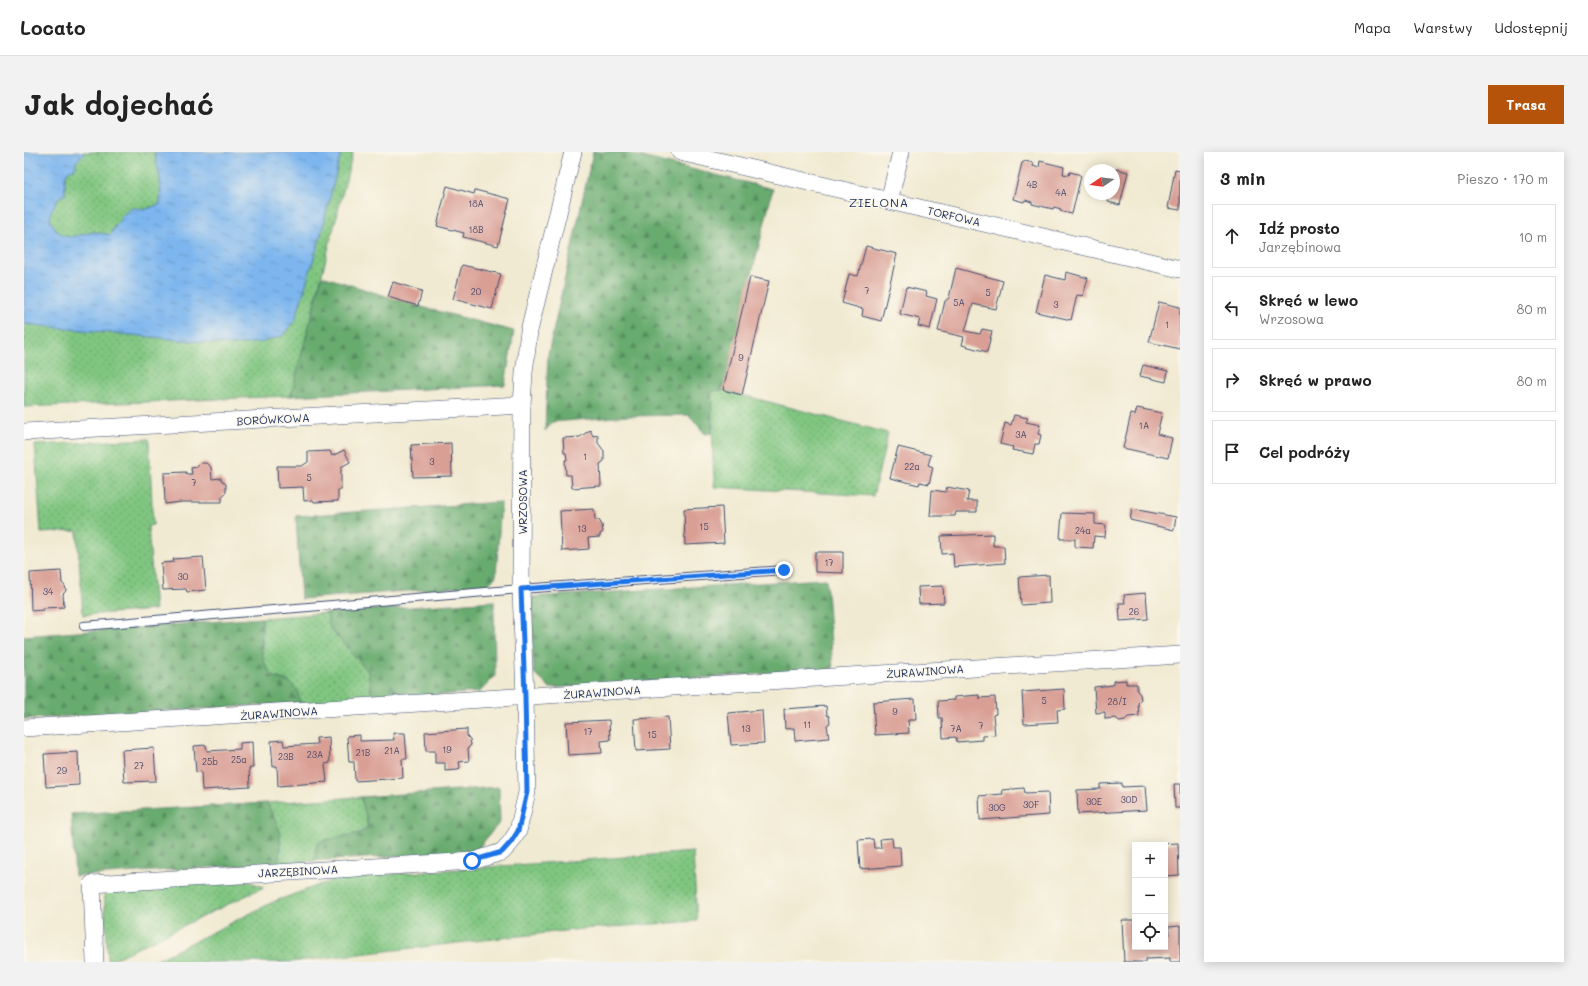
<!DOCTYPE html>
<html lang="pl">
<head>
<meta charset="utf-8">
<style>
  :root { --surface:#fff; --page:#f2f2f2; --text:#222; --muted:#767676; --line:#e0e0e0; --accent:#b45309 }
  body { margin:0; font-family:Mali,sans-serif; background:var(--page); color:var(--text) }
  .controls { position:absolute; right:12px; bottom:12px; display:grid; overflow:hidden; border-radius:0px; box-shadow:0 2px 10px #0003 }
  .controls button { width:36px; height:36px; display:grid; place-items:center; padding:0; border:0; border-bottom:1px solid var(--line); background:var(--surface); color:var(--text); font:20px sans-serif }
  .compass { position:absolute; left:1060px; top:12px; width:36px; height:36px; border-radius:50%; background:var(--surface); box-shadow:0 2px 10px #0003; rotate:257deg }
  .stop { position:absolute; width:12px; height:12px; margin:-9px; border:3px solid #1a73e8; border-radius:50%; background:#fff }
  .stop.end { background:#1a73e8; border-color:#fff; box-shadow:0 1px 4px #0008 }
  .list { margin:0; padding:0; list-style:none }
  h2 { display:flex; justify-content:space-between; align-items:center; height:52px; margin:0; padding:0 16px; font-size:17px }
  h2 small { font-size:13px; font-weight:400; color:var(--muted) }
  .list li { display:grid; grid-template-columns:26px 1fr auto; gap:12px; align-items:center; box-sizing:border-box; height:64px; margin:0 8px 8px; padding:0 8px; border:1px solid var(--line); border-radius:0px }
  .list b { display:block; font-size:15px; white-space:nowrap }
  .list p { margin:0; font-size:13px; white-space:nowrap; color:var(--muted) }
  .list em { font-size:13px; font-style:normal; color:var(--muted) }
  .icon { flex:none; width:22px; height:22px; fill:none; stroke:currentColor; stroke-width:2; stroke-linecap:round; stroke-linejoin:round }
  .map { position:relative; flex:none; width:1156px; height:810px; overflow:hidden; border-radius:0px }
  header { display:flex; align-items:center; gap:24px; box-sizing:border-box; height:56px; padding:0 20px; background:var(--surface); border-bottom:1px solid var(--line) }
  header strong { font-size:19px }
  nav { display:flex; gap:22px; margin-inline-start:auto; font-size:14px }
  .intro { display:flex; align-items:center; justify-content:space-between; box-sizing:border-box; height:96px; padding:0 24px }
  h1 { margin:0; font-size:28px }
  .button { padding:10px 18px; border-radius:0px; background:var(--accent); color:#fff; font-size:14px; font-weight:700 }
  main { display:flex; gap:24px; padding:0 24px }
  aside { flex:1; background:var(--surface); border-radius:0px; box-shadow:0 2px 10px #0003 }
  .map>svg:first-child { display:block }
  .grass { fill:url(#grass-dots); stroke:#4e7a6f }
  .forest { fill:url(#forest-firs); stroke:#426d66 }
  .water { fill:url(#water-ripples); stroke:#4c72a6 }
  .building { fill:#d99e94 }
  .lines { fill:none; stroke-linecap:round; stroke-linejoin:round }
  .service-casing { stroke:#3b4b6f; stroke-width:10 }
  .minor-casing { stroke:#3b4b6f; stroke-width:18 }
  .service { stroke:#fff; stroke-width:8 }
  .minor { stroke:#fff; stroke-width:17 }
  .route { stroke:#1a73e8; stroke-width:5 }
  .labels { text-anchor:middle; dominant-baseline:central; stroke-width:3; stroke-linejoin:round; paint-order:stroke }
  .number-label { font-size:9px; fill:#4a4b6c }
  .street-label { font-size:11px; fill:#1b2f5e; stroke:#fbf7ec }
  .neighbourhood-label { font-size:12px; letter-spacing:1px; fill:#1b2f5e; stroke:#fbf7ec }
</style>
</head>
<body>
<header>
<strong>Locato</strong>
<nav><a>Mapa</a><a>Warstwy</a><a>Udostępnij</a></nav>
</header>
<div class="intro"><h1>Jak dojechać</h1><a class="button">Trasa</a></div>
<main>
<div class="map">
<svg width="1156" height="810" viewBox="0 0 1156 810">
  <defs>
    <pattern id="grass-dots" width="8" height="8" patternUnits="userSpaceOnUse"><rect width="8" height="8" fill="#80c680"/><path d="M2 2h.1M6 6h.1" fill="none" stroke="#68a16c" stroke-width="1.8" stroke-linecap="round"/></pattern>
    <pattern id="forest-firs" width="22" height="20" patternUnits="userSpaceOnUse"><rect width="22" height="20" fill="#68ab6e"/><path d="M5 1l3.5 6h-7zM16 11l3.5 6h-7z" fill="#558c5e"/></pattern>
    <pattern id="water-ripples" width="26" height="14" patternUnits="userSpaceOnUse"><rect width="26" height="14" fill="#7db6ee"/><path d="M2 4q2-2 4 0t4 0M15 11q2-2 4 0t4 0" fill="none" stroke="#6694c4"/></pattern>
  </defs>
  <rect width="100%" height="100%" fill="#fbf7ec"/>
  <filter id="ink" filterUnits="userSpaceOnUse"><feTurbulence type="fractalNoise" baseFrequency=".025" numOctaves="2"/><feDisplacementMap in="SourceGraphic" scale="8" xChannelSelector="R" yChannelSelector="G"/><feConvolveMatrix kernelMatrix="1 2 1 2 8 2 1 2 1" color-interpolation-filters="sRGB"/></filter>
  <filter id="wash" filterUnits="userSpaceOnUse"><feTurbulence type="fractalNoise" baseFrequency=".012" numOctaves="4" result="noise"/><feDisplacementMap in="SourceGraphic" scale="16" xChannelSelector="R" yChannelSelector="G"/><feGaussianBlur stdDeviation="0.9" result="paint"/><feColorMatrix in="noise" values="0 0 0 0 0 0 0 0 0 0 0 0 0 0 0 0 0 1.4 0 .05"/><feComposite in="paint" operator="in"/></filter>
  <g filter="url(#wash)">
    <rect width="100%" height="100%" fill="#f1ead2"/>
    <g class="grass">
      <path d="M61,0H131C131,9 135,17 136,26C137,34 137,43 136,52L123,57H108L90,75L86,83L70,80L48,85L40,84L33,79L26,68L27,59L35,45L41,42V25L44,19L51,16L52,10Z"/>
      <polygon points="317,0 329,0 267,244 0,255 0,172 208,193 271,168 296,86"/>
      <polygon points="699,238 864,281 849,344 690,335 687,239"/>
      <polygon points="125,287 129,373 124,374 131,458 59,463 53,379 17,381 11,293"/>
      <polygon points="303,461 306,477 344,519 348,547 276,551 264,529 248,524 239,508 238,498 238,466"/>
      <path d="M337,645C339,656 344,665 343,676L335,681L298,689L293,691L291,709L254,711L256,698V679L243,651Z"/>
      <polygon points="669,700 673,769 558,777 265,810 129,810 249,750 314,726"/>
      <polygon points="215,726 240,735 84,810 80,737"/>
    </g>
    <g class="forest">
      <polygon points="569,0 598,0 749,37 699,238 687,239 688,281 681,282 665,263 604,264 528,270 521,279 524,202"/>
      <polygon points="298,124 394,154 490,179 481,233 267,244"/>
      <polygon points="477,350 472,424 464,433 277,447 272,364"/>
      <polygon points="802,427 809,517 526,536 510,521 507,468 508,445"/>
      <polygon points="470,449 471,524 456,540 348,547 344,519 306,477 303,461"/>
      <path d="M238,466C238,484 234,509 248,523C250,525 254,526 256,527C271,532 274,536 276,551L0,567V484Z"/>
      <path d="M475,635L476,670L452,699L291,709L293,692L298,689L335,681L343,676C344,665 339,656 337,645Z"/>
      <polygon points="243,651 256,679 256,698 254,711 51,724 47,662"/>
    </g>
    <path class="water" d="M0,0H61L52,10L51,16L44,19L41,25V42L35,45L27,59L26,68L33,79L40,84L48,85L70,80L86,83L99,63L108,56L123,57L136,52C137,43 137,34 136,26C135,17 131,9 131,0H317L296,86L271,168L258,184L239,190L208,193L0,172Z"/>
    <g id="blocks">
      <g class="building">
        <polygon points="1001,9 1010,11 1009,14 1015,16 1016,9 1040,15 1039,22 1045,23 1046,20 1054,22 1057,24 1048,62 1036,59 1037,57 1030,55 1029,57 1008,52 1008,50 1001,48 1000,50 989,47 998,11"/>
        <polygon points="1092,17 1104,20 1096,53 1084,50 1086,42 1090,42 1090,26"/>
        <polygon points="1151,17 1156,18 1156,58 1144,56"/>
        <polygon points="423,34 450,42 451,38 486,47 474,94 439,85 440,81 413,74"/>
        <polygon points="842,94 873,102 857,169 838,164 839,157 818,151 825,122 834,124"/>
        <polygon points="438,113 477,122 468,157 429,147"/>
        <polygon points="932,116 979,129 972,157 949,152 941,179 956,182 958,177 968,179 963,200 938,193 940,185 914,179 921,149 925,146"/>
        <polygon points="1042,120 1064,126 1059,144 1053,143 1047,168 1012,160 1021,123 1041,128"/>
        <polygon points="726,125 745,129 718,243 699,238"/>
        <polygon points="369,130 398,139 394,154 364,145"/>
        <polygon points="882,135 903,140 902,144 913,147 906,177 894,174 896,167 876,162"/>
        <polygon points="1135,150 1156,155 1156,197 1125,190"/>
        <polygon points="1119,213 1144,219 1142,230 1116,224"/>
        <polygon points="1113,256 1138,261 1133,282 1148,286 1144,306 1099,296 1107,262 1111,263"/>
        <polygon points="990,263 1004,266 1002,270 1016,273 1014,282 1017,283 1015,292 1011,292 1009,302 988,298 989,295 976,292 981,271 987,273"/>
        <polygon points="566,278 569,284 574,283 574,291 580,299 580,309 576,312 577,334 548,336 547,323 542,323 541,308 543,308 542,301 540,301 539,286 556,285"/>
        <polygon points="427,291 428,324 389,325 387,293"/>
        <polygon points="874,295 907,303 904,313 909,315 905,332 896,330 895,333 866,326"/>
        <polygon points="320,298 326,310 317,315 317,338 314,338 314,349 290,350 289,348 280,349 279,335 254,336 253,314 278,314 284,310 284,300 306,299 308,304"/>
        <polygon points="177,311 182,311 187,315 188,327 197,326 197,328 202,332 202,340 198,345 198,350 157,350 141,352 140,321 162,320 162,322 168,322 167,316 173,315"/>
        <polygon points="923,335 945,339 943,349 953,349 953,360 932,360 931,364 906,364 908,338 922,340"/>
        <polygon points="698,355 700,391 661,393 660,357"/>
        <polygon points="570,357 571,368 575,368 578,373 579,380 576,382 576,385 564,386 565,397 538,399 536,359"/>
        <polygon points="1108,357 1152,365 1150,378 1106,368"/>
        <polygon points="1038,361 1071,362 1071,372 1082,373 1081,385 1070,384 1069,396 1051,395 1051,387 1036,387"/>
        <polygon points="969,382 969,394 980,394 981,411 930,415 929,401 918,402 917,384"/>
        <polygon points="791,400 819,400 819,421 791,420"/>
        <polygon points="179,405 182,438 163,440 162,437 139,438 137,411 150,410 149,407"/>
        <polygon points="37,419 38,431 41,434 42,439 39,442 40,455 19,456 19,458 7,459 6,421"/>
        <polygon points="1025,423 1026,451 997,453 995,425"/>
        <polygon points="919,434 920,451 895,452 894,435"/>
        <polygon points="1122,441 1124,467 1096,469 1095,451 1101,451 1100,443"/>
        <polygon points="1102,528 1102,532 1113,532 1113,539 1116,542 1117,548 1114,551 1115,564 1104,565 1101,568 1095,569 1092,566 1081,567 1081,560 1072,561 1070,535 1089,533 1089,529"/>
        <polygon points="1040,537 1041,557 1033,558 1034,570 1000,572 998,540"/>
        <polygon points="955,543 955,546 971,545 972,562 969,563 971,583 958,584 958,588 933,590 932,585 919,586 918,566 915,566 914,549 930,548 930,545"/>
        <polygon points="891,547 892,568 884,568 885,581 851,583 849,550"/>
        <polygon points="802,554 803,563 805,564 806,571 803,573 805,586 771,589 770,576 761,577 760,557"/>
        <polygon points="738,558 740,591 707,593 704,561"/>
        <polygon points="644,565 646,597 612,599 610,567"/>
        <polygon points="585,568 586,588 577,589 578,601 544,603 542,570"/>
        <polygon points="443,577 443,584 446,587 447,593 444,596 445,609 435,610 436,616 434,618 421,619 421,611 411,611 411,599 402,599 401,580"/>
        <polygon points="369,581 381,581 383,607 378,607 379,626 331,629 330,610 325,610 323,584 336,583 336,589 370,588"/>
        <polygon points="305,585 306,611 301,612 303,630 254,634 253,614 249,615 247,589 259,588 260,594 276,593 293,592 292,586"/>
        <polygon points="228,590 229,616 225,616 226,635 178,638 177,619 172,620 170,594 182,593 183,599 200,598 216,597 216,591"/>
        <polygon points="130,596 132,629 100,630 98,598"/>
        <polygon points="54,600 55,633 22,635 20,602"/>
        <polygon points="1098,631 1098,635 1121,634 1123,658 1054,662 1053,638 1076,637 1076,632"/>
        <polygon points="1150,632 1156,632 1156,656 1151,656"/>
        <polygon points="1000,636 1001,641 1024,640 1025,663 956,668 955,644 979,642 978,638"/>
        <polygon points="868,686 869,695 876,695 877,714 836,717 834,688 849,687 850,696 857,696 856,687"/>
        <polygon points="1154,691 1155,723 1141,724 1141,693 1134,693 1134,692"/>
        <polygon points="1098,768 1111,768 1111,795 1141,795 1141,783 1145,783 1144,775 1156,774 1156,810 1146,810 1146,806 1122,807 1122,810 1100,810"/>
      </g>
    </g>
  </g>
  <g filter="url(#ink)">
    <use href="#blocks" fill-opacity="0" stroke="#3b4b6f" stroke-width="1"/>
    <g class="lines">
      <g class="service-casing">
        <polyline id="service" points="60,474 497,437 760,418"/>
      </g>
      <g class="minor-casing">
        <g id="minor">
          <polyline points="656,0 1156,117"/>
          <polyline points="865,49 877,0"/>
          <polyline points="0,280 498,253"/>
          <polyline points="0,576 1156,503"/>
          <polyline points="71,810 68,732 449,709 478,700 487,690 494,679 503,640 501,545 497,437 498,253 500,221 505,179 549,0"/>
        </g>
      </g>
      <use href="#service" class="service"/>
      <use href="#minor" class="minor"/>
    </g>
  </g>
  <g class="lines" filter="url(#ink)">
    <polyline class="route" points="448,709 478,700 487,690 494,679 503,640 501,545 497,437 760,418"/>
  </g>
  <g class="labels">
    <g class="number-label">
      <text x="1008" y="32">4B</text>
      <text x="1037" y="40">4A</text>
      <text x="452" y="51">18A</text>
      <text x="452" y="77">18B</text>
      <text x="843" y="138">7</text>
      <text x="452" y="139">20</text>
      <text x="964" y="140">5</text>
      <text x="935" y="150">5A</text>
      <text x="1032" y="152">3</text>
      <text x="1143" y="172">1</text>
      <text x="717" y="205">9</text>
      <text x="1120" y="273">1A</text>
      <text x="997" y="282">3A</text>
      <text x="561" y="304">1</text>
      <text x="408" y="309">3</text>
      <text x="888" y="314">22a</text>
      <text x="285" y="325">5</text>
      <text x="170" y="330">7</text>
      <text x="680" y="374">15</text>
      <text x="558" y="376">13</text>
      <text x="1059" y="378">24a</text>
      <text x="805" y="410">17</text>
      <text x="159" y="424">30</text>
      <text x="24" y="439">34</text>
      <text x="1110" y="459">26</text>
      <text x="1020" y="548">5</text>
      <text x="1093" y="549">28/I</text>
      <text x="871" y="559">9</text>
      <text x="783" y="572">11</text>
      <text x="957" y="573">7</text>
      <text x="722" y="576">13</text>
      <text x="932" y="576">7A</text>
      <text x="564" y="579">17</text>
      <text x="628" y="582">15</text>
      <text x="423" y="597">19</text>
      <text x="368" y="598">21A</text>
      <text x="339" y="600">21B</text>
      <text x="291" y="602">23A</text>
      <text x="262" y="604">23B</text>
      <text x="215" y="607">25a</text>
      <text x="186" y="609">25b</text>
      <text x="115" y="613">27</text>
      <text x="38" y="618">29</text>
      <text x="1105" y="647">30D</text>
      <text x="1070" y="649">30E</text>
      <text x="1007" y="652">30F</text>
      <text x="973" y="655">30G</text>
    </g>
    <g class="street-label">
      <text transform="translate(930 64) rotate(13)">TORFOWA</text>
      <text transform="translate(249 267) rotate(-3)">BORÓWKOWA</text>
      <text transform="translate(498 350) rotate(-90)">WRZOSOWA</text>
      <text transform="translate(901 519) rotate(-4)">ŻURAWINOWA</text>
      <text transform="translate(578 540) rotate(-4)">ŻURAWINOWA</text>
      <text transform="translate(255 561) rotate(-4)">ŻURAWINOWA</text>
      <text transform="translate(274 719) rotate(-3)">JARZĘBINOWA</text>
    </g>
    <g class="neighbourhood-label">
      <text x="855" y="50">ZIELONA</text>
    </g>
  </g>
</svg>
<div class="controls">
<button>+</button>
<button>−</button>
<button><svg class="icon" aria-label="locate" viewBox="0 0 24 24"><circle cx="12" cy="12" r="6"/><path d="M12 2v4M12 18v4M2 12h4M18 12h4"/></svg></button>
</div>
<svg class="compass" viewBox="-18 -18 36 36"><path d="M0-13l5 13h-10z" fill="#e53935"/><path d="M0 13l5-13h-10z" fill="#767676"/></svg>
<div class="stop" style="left:448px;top:709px"></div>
<div class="stop end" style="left:760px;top:418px"></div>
</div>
<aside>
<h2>3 min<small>Pieszo · 170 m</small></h2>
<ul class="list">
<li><svg class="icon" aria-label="ahead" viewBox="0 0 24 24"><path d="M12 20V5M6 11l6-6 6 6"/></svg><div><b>Idź prosto</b><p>Jarzębinowa</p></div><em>10 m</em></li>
<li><svg class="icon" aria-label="left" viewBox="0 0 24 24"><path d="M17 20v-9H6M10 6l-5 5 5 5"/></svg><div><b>Skręć w lewo</b><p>Wrzosowa</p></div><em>80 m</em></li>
<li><svg class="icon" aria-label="right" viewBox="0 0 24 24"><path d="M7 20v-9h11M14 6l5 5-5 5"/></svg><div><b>Skręć w prawo</b></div><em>80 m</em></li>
<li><svg class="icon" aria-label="arrive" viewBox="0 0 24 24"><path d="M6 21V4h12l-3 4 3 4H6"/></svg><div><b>Cel podróży</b></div></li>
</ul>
</aside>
</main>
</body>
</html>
